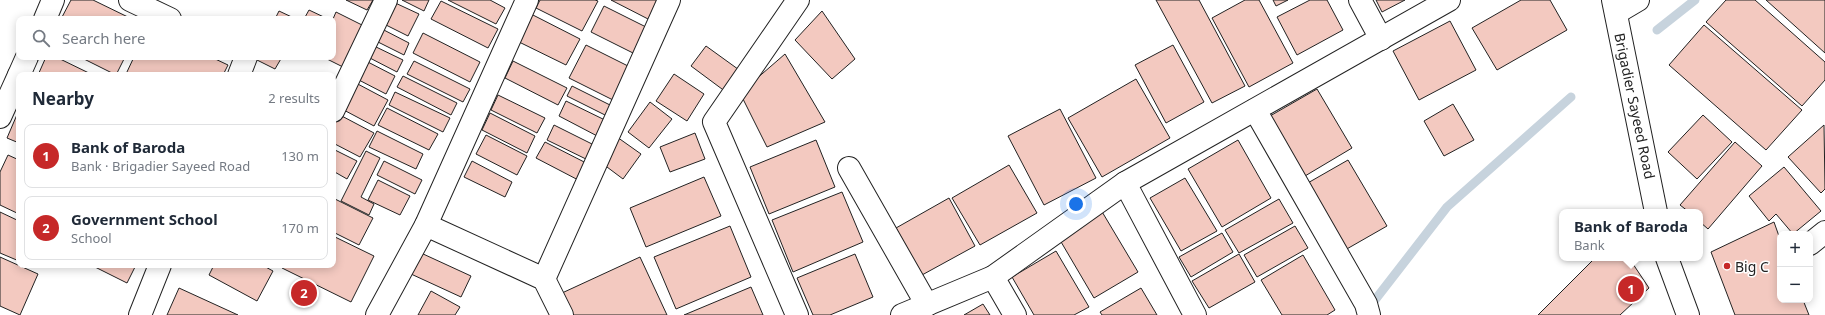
<!DOCTYPE html>
<html lang="en">
<head>
<meta charset="utf-8">
<style>
  :root { --surface:#fff; --page:#f2f2f3; --text:#1f2937; --muted:#747a83; --line:#e0e1e3; --accent:#c62828 }
  body { margin:0; font-family:"Noto Sans",sans-serif; background:var(--page); color:var(--text) }
  .controls { position:absolute; right:12px; bottom:12px; display:grid; overflow:hidden; border-radius:8px; box-shadow:0 2px 10px #0003 }
  .controls button { width:36px; height:36px; display:grid; place-items:center; padding:0; border:0; border-bottom:1px solid var(--line); background:var(--surface); color:var(--text); font:20px sans-serif }
  .you { position:absolute; left:1076px; top:204px; width:14px; height:14px; margin:-10px; border:3px solid #fff; border-radius:50%; background:#1a73e8; box-shadow:0 0 0 6px #1a73e833 }
  .badge { display:grid; place-items:center; width:26px; height:26px; border-radius:50%; background:var(--accent); color:#fff; font-size:13px; font-weight:700 }
  .pin { position:absolute; translate:-50% -50%; border:2px solid #fff; box-shadow:0 1px 4px #0006 }
  .popup { position:absolute; left:1559px; top:209px; width:144px; height:52px; box-sizing:border-box; display:grid; place-content:center; border-radius:8px; background:var(--surface); filter:drop-shadow(0 1px 3px #0005); font-size:13px; white-space:nowrap; color:var(--muted) }
  .popup b { font-size:15px; color:var(--text) }
  .popup::after { content:''; position:absolute; left:50%; top:100%; margin-left:-8px; border:8px solid transparent; border-top-color:var(--surface) }
  .list { margin:0; padding:0; list-style:none }
  h2 { display:flex; justify-content:space-between; align-items:center; height:52px; margin:0; padding:0 16px; font-size:17px }
  h2 small { font-size:13px; font-weight:400; color:var(--muted) }
  .list li { display:grid; grid-template-columns:26px 1fr auto; gap:12px; align-items:center; box-sizing:border-box; height:64px; margin:0 8px 8px; padding:0 8px; border:1px solid var(--line); border-radius:8px }
  .list b { display:block; font-size:15px; white-space:nowrap }
  .list p { margin:0; font-size:13px; white-space:nowrap; color:var(--muted) }
  .list em { font-size:13px; font-style:normal; color:var(--muted) }
  .icon { flex:none; width:22px; height:22px; fill:none; stroke:currentColor; stroke-width:2; stroke-linecap:round; stroke-linejoin:round }
  .map { position:relative; flex:none; width:1825px; height:315px; overflow:hidden }
  .search { position:absolute; background:var(--surface); box-shadow:0 2px 10px #0003; left:16px; top:16px; width:320px; height:44px; display:flex; align-items:center; gap:10px; box-sizing:border-box; padding:0 14px; border-radius:8px; color:var(--muted); font-size:15px }
  .panel { position:absolute; background:var(--surface); box-shadow:0 2px 10px #0003; left:16px; top:72px; width:320px; height:196px; border-radius:8px }
  .map>svg:first-child { display:block }
  .lines { fill:none; stroke-linecap:round; stroke-linejoin:round }
  .stream { stroke:#c7d3dd; stroke-width:9 }
  .building { fill:#f3c9c0; stroke:#222 }
  .minor-casing { stroke:#222; stroke-width:24 }
  .tertiary-casing { stroke:#222; stroke-width:24 }
  .minor { stroke:#fff; stroke-width:22 }
  .tertiary { stroke:#fff; stroke-width:22 }
  .poi-dot { fill:#c62828; stroke:#fff; stroke-width:1.5 }
  .labels { text-anchor:middle; dominant-baseline:central; stroke-width:3; stroke-linejoin:round; paint-order:stroke }
  .street-label { font-size:14px; fill:#222; stroke:#fff }
  .poi-label { font-size:14px; fill:#222; stroke:#fff; text-anchor:start }
</style>
</head>
<body>
<div class="map">
<svg width="1825" height="315" viewBox="0 0 1825 315">
  <rect width="100%" height="100%" fill="#fff"/>
  <g class="lines">
    <g class="stream">
      <polyline points="1657,30 1695,0"/>
      <polyline points="1368,309 1447,207 1571,97"/>
    </g>
  </g>
  <g class="building">
    <polygon points="71,0 93,0 132,19 61,19"/>
    <polygon points="346,0 373,0 367,10"/>
    <polygon points="402,0 429,0 424,11"/>
    <polygon points="448,0 490,0 505,8 496,24"/>
    <polygon points="540,0 595,0 598,1 582,31 536,8"/>
    <polygon points="611,0 656,0 659,2 650,20"/>
    <polygon points="1156,0 1199,0 1245,86 1212,103"/>
    <polygon points="1245,0 1259,0 1293,63 1249,87 1212,18"/>
    <polygon points="1273,0 1288,0 1276,6"/>
    <polygon points="1310,0 1327,0 1343,30 1297,55 1277,17"/>
    <polygon points="1376,0 1405,0 1382,12"/>
    <polygon points="1521,0 1550,0 1567,30 1497,70 1472,28"/>
    <polygon points="1726,0 1755,0 1825,62 1825,80 1802,106 1706,22"/>
    <polygon points="1766,0 1825,0 1825,53"/>
    <polygon points="391,1 419,14 408,36 380,22"/>
    <polygon points="441,1 498,29 488,48 431,19"/>
    <polygon points="604,6 652,30 639,56 591,32"/>
    <polygon points="309,10 328,19 304,19"/>
    <polygon points="279,11 296,19 275,19"/>
    <polygon points="822,11 855,59 832,79 795,40"/>
    <polygon points="336,12 364,26 343,67 323,57 333,57 333,19"/>
    <polygon points="531,14 580,39 566,65 517,41"/>
    <polygon points="1450,21 1476,70 1419,100 1393,51"/>
    <polygon points="1704,25 1802,110 1766,150 1669,65"/>
    <polygon points="380,28 409,43 404,55 374,40"/>
    <polygon points="423,33 480,62 470,82 413,53"/>
    <polygon points="372,45 403,60 397,72 366,56"/>
    <polygon points="586,45 636,70 619,103 569,78"/>
    <polygon points="1173,45 1204,102 1166,123 1135,65"/>
    <polygon points="706,46 742,72 726,92 691,66"/>
    <polygon points="785,54 825,122 767,147 740,93"/>
    <polygon points="46,57 56,57 93,75 38,75"/>
    <polygon points="80,57 125,57 116,75"/>
    <polygon points="134,57 211,57 228,65 223,75 127,75 126,74"/>
    <polygon points="256,57 282,57 275,69 255,59"/>
    <polygon points="364,60 395,76 386,94 355,78"/>
    <polygon points="414,61 470,89 463,102 407,74"/>
    <polygon points="513,61 567,88 558,105 505,78"/>
    <polygon points="674,74 704,94 687,121 656,101"/>
    <polygon points="403,76 457,103 451,115 397,87"/>
    <polygon points="1136,79 1170,138 1102,177 1068,118"/>
    <polygon points="354,82 388,100 374,126 340,108"/>
    <polygon points="572,86 614,107 609,117 567,96"/>
    <polygon points="1317,89 1352,148 1305,176 1270,116"/>
    <polygon points="395,92 450,118 443,132 389,105"/>
    <polygon points="498,95 545,118 537,133 491,110"/>
    <polygon points="566,101 609,122 601,138 559,116"/>
    <polygon points="650,102 672,119 649,148 628,132"/>
    <polygon points="1453,104 1474,140 1444,156 1424,121"/>
    <polygon points="387,108 438,134 429,150 378,125"/>
    <polygon points="1060,109 1096,178 1044,205 1008,136"/>
    <polygon points="19,110 19,143 7,138"/>
    <polygon points="490,113 535,136 527,153 482,130"/>
    <polygon points="338,114 374,133 360,157 333,143 333,123"/>
    <polygon points="1703,115 1732,142 1697,179 1668,152"/>
    <polygon points="554,125 598,147 590,161 547,140"/>
    <polygon points="1824,125 1825,189 1821,193 1788,157"/>
    <polygon points="377,131 423,154 416,169 369,147"/>
    <polygon points="695,133 705,159 670,172 660,147"/>
    <polygon points="486,135 527,156 517,175 476,154"/>
    <polygon points="617,137 641,154 623,179 599,161"/>
    <polygon points="816,140 835,187 769,214 750,167"/>
    <polygon points="1238,140 1271,198 1222,227 1188,169"/>
    <polygon points="545,142 592,166 584,183 536,158"/>
    <polygon points="1735,142 1762,166 1708,229 1700,222 1700,212 1689,212 1680,205"/>
    <polygon points="333,149 357,161 347,179 333,171"/>
    <polygon points="366,151 380,158 361,197 374,204 369,215 341,201"/>
    <polygon points="8,155 19,160 19,214 0,205 0,172"/>
    <polygon points="1348,160 1387,226 1345,250 1306,184"/>
    <polygon points="384,161 422,180 415,194 377,175"/>
    <polygon points="472,161 512,182 505,197 464,177"/>
    <polygon points="1009,165 1037,213 980,245 952,198"/>
    <polygon points="1784,167 1821,211 1793,234 1776,214 1769,221 1749,196"/>
    <polygon points="704,177 721,216 646,247 630,208"/>
    <polygon points="1185,178 1217,231 1181,251 1150,198"/>
    <polygon points="378,180 410,196 400,215 368,200"/>
    <polygon points="842,192 863,242 793,272 772,220"/>
    <polygon points="333,198 373,218 359,245 333,232"/>
    <polygon points="949,198 975,246 922,275 896,228"/>
    <polygon points="1279,199 1293,223 1239,253 1225,230"/>
    <polygon points="1101,210 1138,272 1094,298 1057,235"/>
    <polygon points="0,212 19,221 19,261 0,253"/>
    <polygon points="1774,222 1780,239 1780,300 1803,300 1809,315 1735,315 1711,252"/>
    <polygon points="730,226 751,277 676,309 654,257"/>
    <polygon points="1295,226 1308,248 1257,277 1244,255"/>
    <polygon points="1222,233 1233,252 1191,277 1179,257"/>
    <polygon points="333,236 374,256 351,302 282,268 284,265 333,265"/>
    <polygon points="1056,251 1089,307 1074,315 1034,315 1012,277"/>
    <polygon points="421,253 471,276 461,297 411,274"/>
    <polygon points="855,254 873,297 830,315 813,315 797,278"/>
    <polygon points="1239,254 1255,282 1209,308 1192,281"/>
    <polygon points="1303,255 1335,310 1327,315 1282,315 1261,280"/>
    <polygon points="0,257 38,274 20,315 0,306"/>
    <polygon points="640,257 667,315 572,315 562,293"/>
    <polygon points="1595,258 1629,258 1649,288 1620,315 1538,315"/>
    <polygon points="91,265 136,265 127,283"/>
    <polygon points="214,265 262,265 273,271 257,301 209,275"/>
    <polygon points="751,287 763,315 684,315"/>
    <polygon points="179,288 238,315 167,315"/>
    <polygon points="1141,288 1157,315 1102,315 1100,312"/>
    <polygon points="431,291 460,307 455,315 418,315"/>
    <polygon points="983,304 990,315 964,315"/>
  </g>
  <g class="lines">
    <g class="minor-casing">
      <g id="minor">
        <polyline points="130,0 170,19"/>
        <polyline points="1360,0 1381,39"/>
        <polyline points="1616,13 1638,0"/>
        <polyline points="45,19 53,0"/>
        <polyline points="19,75 27,57"/>
        <polyline points="239,75 246,57"/>
        <polyline points="1255,110 1366,304 1369,315"/>
        <polyline points="333,111 386,0"/>
        <polyline points="0,117 19,75"/>
        <polyline points="849,168 927,305"/>
        <polyline points="1125,183 1195,315"/>
        <polyline points="426,225 527,0"/>
        <polyline points="1810,244 1825,232"/>
        <polyline points="993,277 1015,315"/>
        <polyline points="544,279 669,0"/>
        <polyline points="140,315 160,265"/>
        <polyline points="797,315 714,122 798,0"/>
      </g>
    </g>
    <g class="tertiary-casing">
      <g id="tertiary">
        <polyline points="1613,0 1656,212"/>
        <polyline points="1667,258 1688,315"/>
        <polyline points="377,315 426,225 544,279 562,315"/>
        <polyline points="902,315 993,277 1125,183 1449,0"/>
      </g>
    </g>
    <use href="#minor" class="minor"/>
    <use href="#tertiary" class="tertiary"/>
  </g>
  <circle class="poi-dot" cx="1727" cy="266" r="4"/>
  <g class="labels">
    <g class="street-label">
      <text transform="translate(1635 106) rotate(78)">Brigadier Sayeed Road</text>
    </g>
    <g class="poi-label">
      <text x="1735" y="266">Big C</text>
    </g>
  </g>
</svg>
<div class="controls">
<button>+</button>
<button>−</button>
</div>
<div class="you"></div>
<div class="pin badge" style="left:1631px;top:289px">1</div>
<div class="popup"><b>Bank of Baroda</b>Bank</div>
<div class="pin badge" style="left:304px;top:293px">2</div>
<div class="search"><svg class="icon" aria-label="search" viewBox="0 0 24 24"><circle cx="10" cy="10" r="6"/><path d="M15 15l6 6"/></svg>Search here</div>
<section class="panel">
<h2>Nearby<small>2 results</small></h2>
<ul class="list">
<li><span class="badge">1</span><div><b>Bank of Baroda</b><p>Bank · Brigadier Sayeed Road</p></div><em>130 m</em></li>
<li><span class="badge">2</span><div><b>Government School</b><p>School</p></div><em>170 m</em></li>
</ul>
</section>
</div>
</body>
</html>
